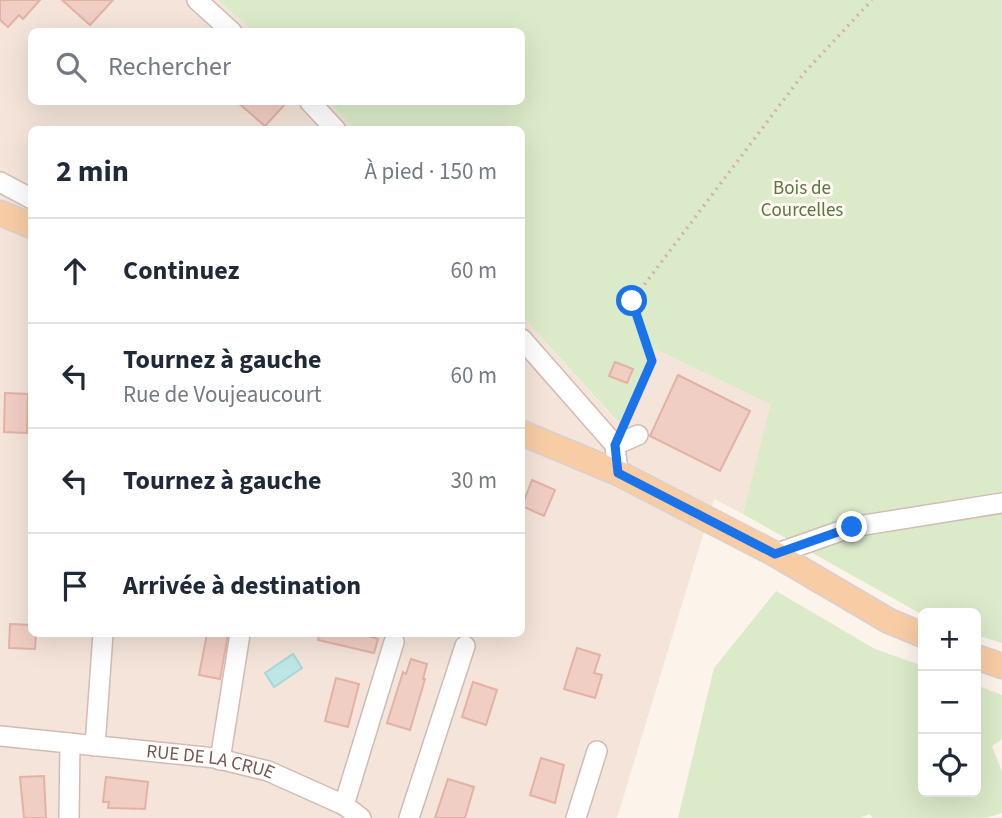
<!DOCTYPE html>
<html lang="fr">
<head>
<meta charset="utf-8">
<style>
  :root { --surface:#fff; --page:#f6f6f7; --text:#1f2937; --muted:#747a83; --line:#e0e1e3 }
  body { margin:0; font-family:"Source Sans 3",sans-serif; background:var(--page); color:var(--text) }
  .controls { position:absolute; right:21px; bottom:21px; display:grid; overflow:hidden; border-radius:10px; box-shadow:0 7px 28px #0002 }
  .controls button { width:63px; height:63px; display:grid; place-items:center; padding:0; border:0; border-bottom:2px solid var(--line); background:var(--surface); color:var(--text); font:35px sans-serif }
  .stop { position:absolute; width:21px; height:21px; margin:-16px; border:5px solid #1a73e8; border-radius:50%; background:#fff }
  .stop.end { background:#1a73e8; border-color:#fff; box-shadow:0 2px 7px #0008 }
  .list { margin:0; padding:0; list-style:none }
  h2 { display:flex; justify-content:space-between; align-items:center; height:91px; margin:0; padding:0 28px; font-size:30px }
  h2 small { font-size:23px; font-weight:400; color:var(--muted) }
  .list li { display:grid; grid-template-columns:46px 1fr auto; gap:21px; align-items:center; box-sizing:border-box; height:105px; padding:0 28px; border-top:2px solid var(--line) }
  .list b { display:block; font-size:26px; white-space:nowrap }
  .list p { margin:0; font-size:23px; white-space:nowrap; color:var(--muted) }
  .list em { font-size:23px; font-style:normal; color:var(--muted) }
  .icon { flex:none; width:38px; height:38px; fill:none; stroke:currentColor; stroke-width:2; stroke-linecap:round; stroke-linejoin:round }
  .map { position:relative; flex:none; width:1002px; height:818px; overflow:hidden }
  .search { position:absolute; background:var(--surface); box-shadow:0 7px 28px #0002; left:28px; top:28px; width:497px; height:77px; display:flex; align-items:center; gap:18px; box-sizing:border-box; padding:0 24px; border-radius:10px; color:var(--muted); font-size:26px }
  .panel { position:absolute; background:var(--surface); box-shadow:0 7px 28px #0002; left:28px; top:126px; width:497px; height:511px; border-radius:10px }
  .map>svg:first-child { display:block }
  .residential { fill:#f4e4d9 }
  .green { fill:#dbeac9 }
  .water { fill:#bfe6e6; stroke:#a5d8d8; stroke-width:2 }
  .building { fill:#f1cec3; stroke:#e3b2a4; stroke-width:2 }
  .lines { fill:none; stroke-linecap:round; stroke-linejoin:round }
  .minor-casing { stroke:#d1bcb3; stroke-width:22 }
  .major-casing { stroke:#d9d0cd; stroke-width:27 }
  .path { stroke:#d7b1a5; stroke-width:3.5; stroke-dasharray:2 5; stroke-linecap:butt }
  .minor { stroke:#fff; stroke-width:19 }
  .major { stroke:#f8cda6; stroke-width:24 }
  .route { stroke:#1a73e8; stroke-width:9 }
  .labels { text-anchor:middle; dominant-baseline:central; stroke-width:6; stroke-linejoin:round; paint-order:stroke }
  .park-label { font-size:19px; fill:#5a7742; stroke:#fff7f2 }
  .street-label { font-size:19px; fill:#77564e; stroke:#fff7f2 }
</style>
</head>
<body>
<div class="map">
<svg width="1002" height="818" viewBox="0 0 1002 818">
  <rect width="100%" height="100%" fill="#fcf3eb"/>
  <polygon class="residential" points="0,0 218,0 253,31 32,32 32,102 329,102 354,129 32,130 32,634 522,634 522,316 618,423 655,349 772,404 743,514 714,499 617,818 0,818"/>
  <g class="green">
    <polygon points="218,0 1002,0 1002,643 976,635 976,613 923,613 923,615 743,514 771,404 655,349 619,423 522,316 522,130 354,129 329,102 522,102 522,32 253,31"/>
    <polygon points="776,591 875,649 923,666 923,792 976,792 976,685 1002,695 1002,739 992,746 1002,772 1002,813 985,818 872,818 870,814 860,818 678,818 714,668"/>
  </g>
  <polygon class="water" points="293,654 302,668 274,687 265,673"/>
  <g class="building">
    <polygon points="0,0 40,0 23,19 19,15 8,27 0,20"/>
    <polygon points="62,0 113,0 90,25"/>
    <polygon points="237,102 287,102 265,126"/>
    <polygon points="615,362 633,369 627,383 609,376"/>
    <polygon points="678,375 750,411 720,471 650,436"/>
    <polygon points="5,393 28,394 27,433 4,432"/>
    <polygon points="532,480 555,490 544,516 522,506"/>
    <polygon points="10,624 32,625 32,634 36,634 35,649 9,648"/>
    <polygon points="207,634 228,634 220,679 199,675"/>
    <polygon points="319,634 368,634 368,636 378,639 374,653 318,640"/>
    <polygon points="577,648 600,655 594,673 602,675 595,698 564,689"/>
    <polygon points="411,659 427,664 423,679 425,679 410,730 387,723 403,672 406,674"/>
    <polygon points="336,678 359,684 348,727 325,721"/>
    <polygon points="473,682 497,690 486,725 462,717"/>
    <polygon points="541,758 564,765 555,803 530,795"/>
    <polygon points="44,776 46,818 24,818 20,777"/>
    <polygon points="106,777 148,782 145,809 108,808 109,802 103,802"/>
    <polygon points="448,779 474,787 465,818 435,818"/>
  </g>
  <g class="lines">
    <g class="minor-casing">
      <g id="minor">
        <polyline points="197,0 232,32"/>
        <polyline points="310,102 336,130"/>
        <polyline points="0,182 32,199"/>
        <polyline points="522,339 615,445 618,473"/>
        <polyline points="615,445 638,435"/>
        <polyline points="775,554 852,527 1002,503"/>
        <path id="s1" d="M0,736L215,758L268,771L344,805L361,818"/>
        <polyline points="95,746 103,634"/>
        <polyline points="220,760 240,634"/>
        <polyline points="344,805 394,642"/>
        <polyline points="69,818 70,743"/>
        <polyline points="409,818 465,646"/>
        <polyline points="576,818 597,751"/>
      </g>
    </g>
    <g class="major-casing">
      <g id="major">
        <polyline points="0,213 32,226"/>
        <polyline points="522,433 618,473 775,554 889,621 923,635"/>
        <polyline points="976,657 1002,666"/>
      </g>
    </g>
    <polyline class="path" points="627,419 652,361 632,301 804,73 872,0"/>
    <use href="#minor" class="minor"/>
    <use href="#major" class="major"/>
  </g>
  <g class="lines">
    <polyline class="route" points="632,301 652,361 615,445 618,473 775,554 852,527"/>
  </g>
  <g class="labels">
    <g class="park-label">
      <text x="802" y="188">Bois de<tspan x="802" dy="22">Courcelles</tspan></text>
    </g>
    <g class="street-label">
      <text stroke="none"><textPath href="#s1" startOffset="212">RUE DE LA CRUE</textPath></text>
    </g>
  </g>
</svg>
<div class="controls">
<button>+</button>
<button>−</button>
<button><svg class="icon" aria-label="locate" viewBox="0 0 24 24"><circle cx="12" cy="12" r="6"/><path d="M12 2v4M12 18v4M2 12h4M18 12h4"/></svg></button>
</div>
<div class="stop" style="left:632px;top:301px"></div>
<div class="stop end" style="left:852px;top:527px"></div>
<div class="search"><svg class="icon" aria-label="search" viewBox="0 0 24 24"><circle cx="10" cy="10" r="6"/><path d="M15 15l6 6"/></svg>Rechercher</div>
<section class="panel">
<h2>2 min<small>À pied · 150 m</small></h2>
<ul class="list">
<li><svg class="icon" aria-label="ahead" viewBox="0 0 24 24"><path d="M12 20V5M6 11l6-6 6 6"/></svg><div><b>Continuez</b></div><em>60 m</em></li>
<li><svg class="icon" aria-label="left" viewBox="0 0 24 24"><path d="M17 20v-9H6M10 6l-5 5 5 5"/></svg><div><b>Tournez à gauche</b><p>Rue de Voujeaucourt</p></div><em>60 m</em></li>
<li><svg class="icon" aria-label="left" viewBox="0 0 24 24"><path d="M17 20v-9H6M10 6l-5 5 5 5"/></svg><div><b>Tournez à gauche</b></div><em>30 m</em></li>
<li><svg class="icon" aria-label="arrive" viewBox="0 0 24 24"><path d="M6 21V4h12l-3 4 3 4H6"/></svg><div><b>Arrivée à destination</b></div></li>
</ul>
</section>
</div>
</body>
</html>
